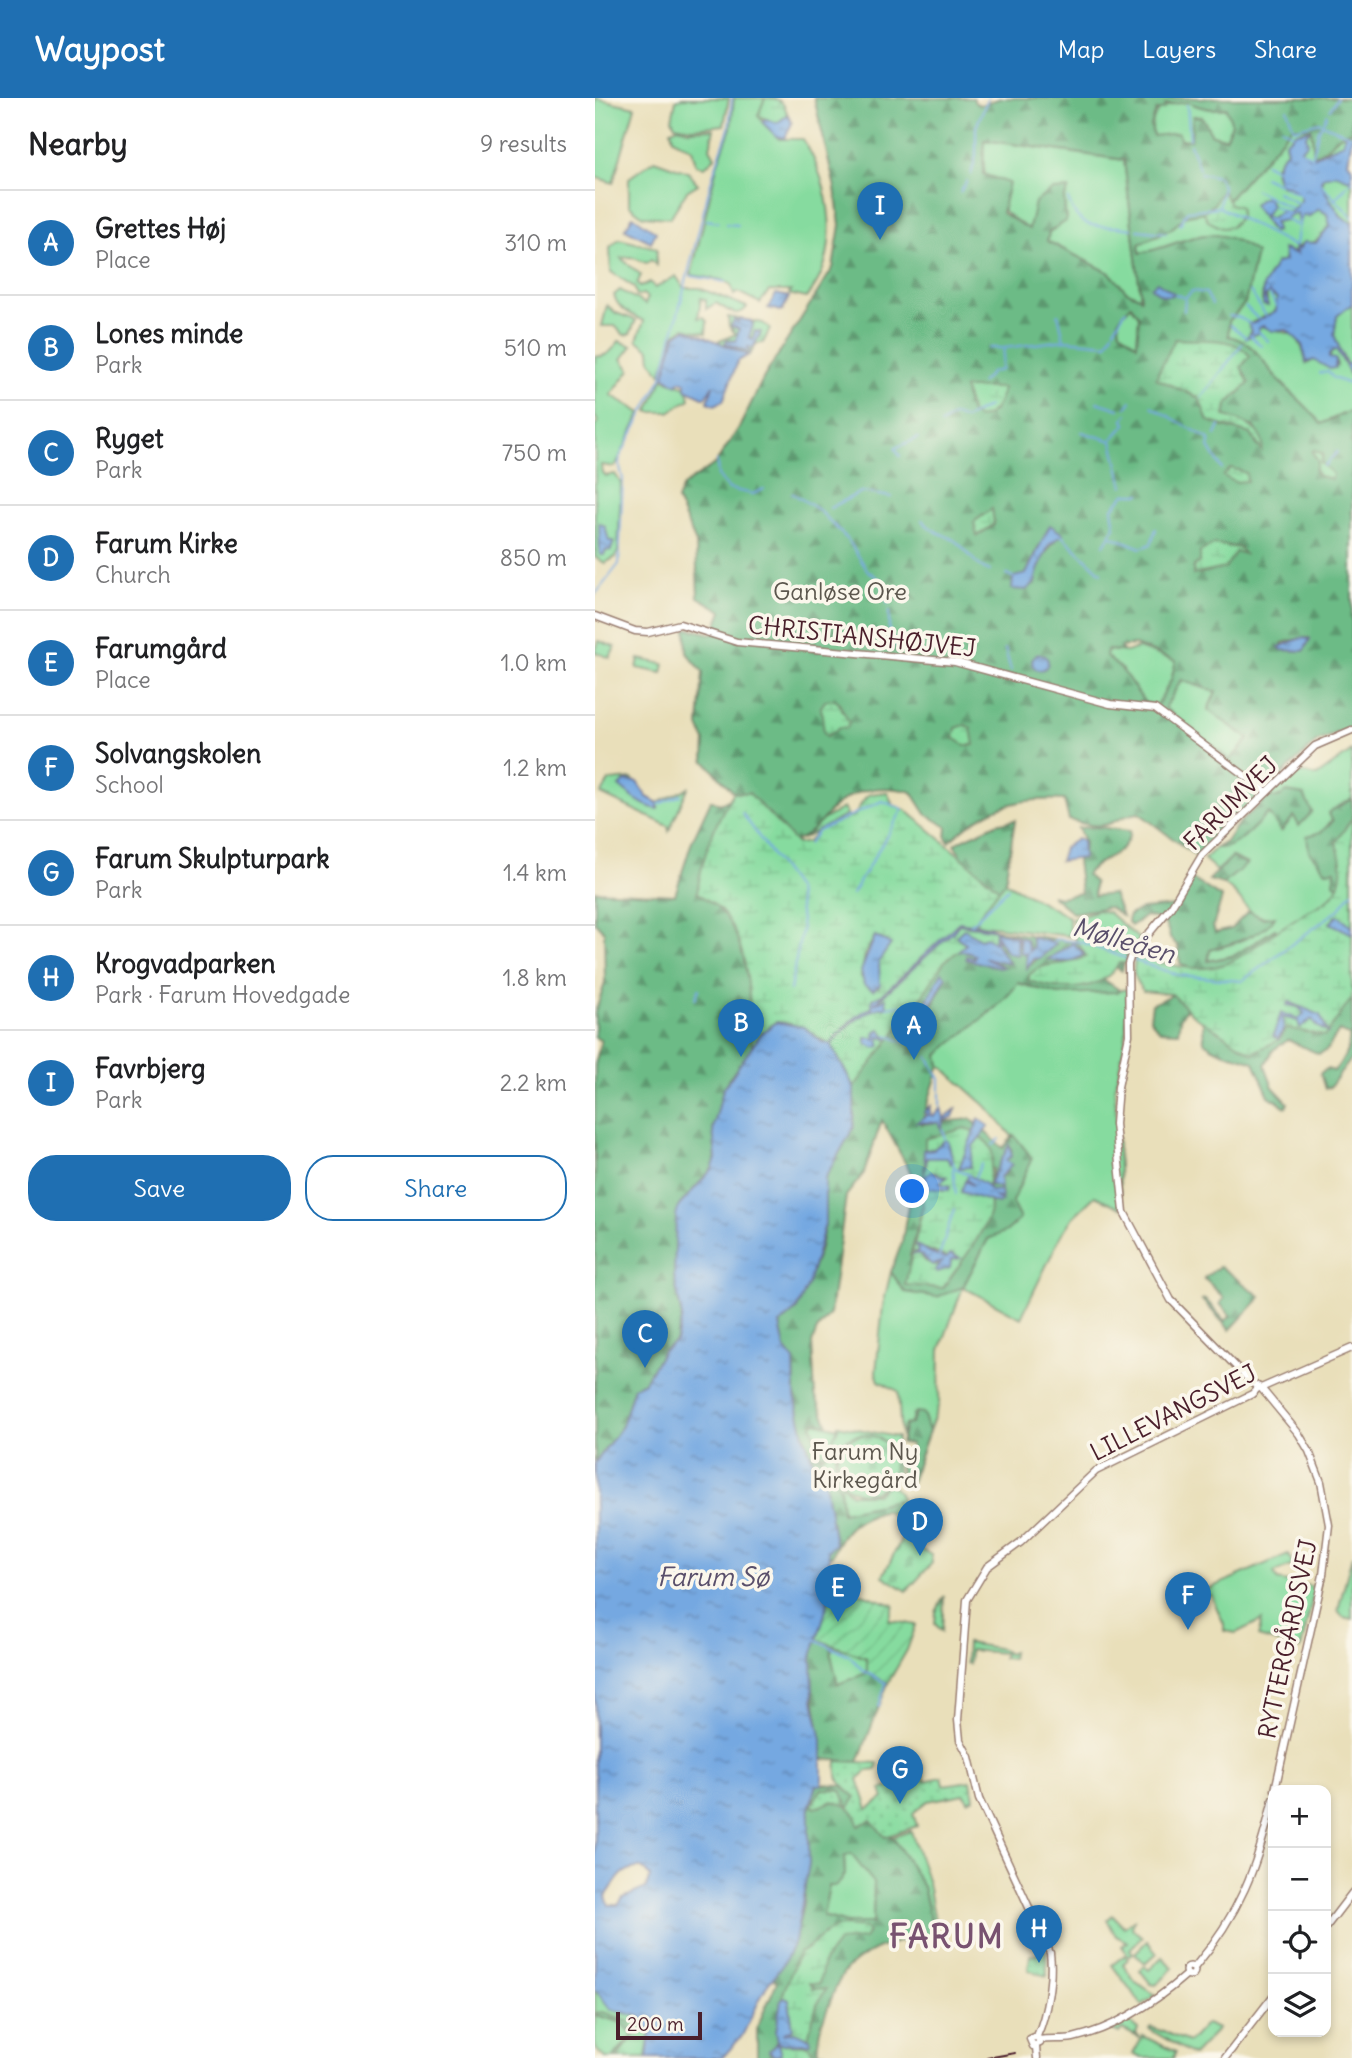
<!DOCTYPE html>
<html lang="en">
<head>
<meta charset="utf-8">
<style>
  :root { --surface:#fff; --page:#f6f6f6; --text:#202124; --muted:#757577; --line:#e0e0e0; --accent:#1f6fb2 }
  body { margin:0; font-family:Delius,sans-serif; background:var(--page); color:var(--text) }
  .controls { position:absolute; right:21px; bottom:21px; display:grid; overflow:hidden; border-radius:14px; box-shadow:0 4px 10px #0003 }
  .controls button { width:63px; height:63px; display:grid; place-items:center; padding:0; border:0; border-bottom:2px solid var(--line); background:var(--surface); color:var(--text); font:35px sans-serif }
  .scale { position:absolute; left:21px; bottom:18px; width:86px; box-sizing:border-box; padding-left:7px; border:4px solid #4a1f2b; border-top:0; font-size:19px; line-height:24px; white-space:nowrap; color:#4a1f2b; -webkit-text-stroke:5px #fbf7ec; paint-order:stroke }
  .you { position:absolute; left:318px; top:1094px; width:24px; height:24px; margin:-18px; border:5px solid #fff; border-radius:50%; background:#1a73e8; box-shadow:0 0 0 10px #1a73e833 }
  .badge { display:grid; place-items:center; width:46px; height:46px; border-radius:50%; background:var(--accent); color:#fff; font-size:23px; font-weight:700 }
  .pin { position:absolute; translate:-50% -58px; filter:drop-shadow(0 2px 4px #0008) }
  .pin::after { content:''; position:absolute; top:37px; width:24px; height:21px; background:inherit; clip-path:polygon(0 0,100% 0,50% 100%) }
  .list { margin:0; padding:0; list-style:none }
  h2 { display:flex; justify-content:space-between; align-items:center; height:91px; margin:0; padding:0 28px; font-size:30px }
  h2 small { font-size:23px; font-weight:400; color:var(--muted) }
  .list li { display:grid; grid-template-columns:46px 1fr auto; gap:21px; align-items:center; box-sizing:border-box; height:105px; padding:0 28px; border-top:2px solid var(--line) }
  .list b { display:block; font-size:26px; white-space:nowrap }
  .list p { margin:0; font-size:23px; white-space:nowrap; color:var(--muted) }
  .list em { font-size:23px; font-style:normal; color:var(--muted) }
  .actions { display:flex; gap:14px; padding:21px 28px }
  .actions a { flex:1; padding:16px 0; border:2px solid var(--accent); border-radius:28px; text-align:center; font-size:24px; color:var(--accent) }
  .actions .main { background:var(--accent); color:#fff }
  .icon { flex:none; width:38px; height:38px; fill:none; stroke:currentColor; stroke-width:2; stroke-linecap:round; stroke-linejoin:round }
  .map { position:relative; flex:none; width:757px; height:1960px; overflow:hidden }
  header { display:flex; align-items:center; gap:42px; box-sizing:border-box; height:98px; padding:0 35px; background:var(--accent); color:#fff }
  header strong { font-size:33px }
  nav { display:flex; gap:38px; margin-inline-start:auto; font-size:24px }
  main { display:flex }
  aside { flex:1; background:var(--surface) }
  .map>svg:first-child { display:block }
  .grass { fill:#86db9f; stroke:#687d65; stroke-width:2 }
  .forest { fill:url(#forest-firs); stroke:#5b6d58; stroke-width:2; fill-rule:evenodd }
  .wetland { fill:url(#wetland-marsh); stroke:#687d65; stroke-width:2; fill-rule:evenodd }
  .cemetery { fill:url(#cemetery-stones); stroke:#687d65; stroke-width:2 }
  .park { fill:url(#park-dots); stroke:#687d65; stroke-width:2 }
  .garden { fill:url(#garden-furrows); stroke:#687d65; stroke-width:2 }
  .water { fill:url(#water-ripples); stroke:#606486; stroke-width:2; fill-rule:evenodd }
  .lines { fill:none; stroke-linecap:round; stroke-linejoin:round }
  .stream { stroke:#75a8e1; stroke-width:2 }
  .secondary-casing { stroke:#9a7f72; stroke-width:9 }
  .secondary { stroke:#fff; stroke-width:6 }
  .tram { stroke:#4a1f2b; stroke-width:2 }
  .labels { text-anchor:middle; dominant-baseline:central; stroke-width:7; stroke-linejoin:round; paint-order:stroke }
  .park-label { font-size:24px; fill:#5c574e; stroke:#fbf7ec }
  .street-label { font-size:24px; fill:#4a1f2b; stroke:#fbf7ec }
  .water-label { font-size:26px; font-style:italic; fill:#594f6b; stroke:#fbf7ec }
  .district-label { font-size:32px; font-weight:bold; letter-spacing:2px; fill:#785270; stroke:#fbf7ec }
</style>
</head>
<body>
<header>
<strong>Waypost</strong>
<nav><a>Map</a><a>Layers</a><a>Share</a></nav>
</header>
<main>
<aside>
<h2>Nearby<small>9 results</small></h2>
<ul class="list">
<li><span class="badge">A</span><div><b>Grettes Høj</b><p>Place</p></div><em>310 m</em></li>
<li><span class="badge">B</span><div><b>Lones minde</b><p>Park</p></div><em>510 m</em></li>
<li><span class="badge">C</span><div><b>Ryget</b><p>Park</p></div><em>750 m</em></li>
<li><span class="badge">D</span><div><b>Farum Kirke</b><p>Church</p></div><em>850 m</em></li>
<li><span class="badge">E</span><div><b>Farumgård</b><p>Place</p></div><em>1.0 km</em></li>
<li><span class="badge">F</span><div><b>Solvangskolen</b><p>School</p></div><em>1.2 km</em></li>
<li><span class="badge">G</span><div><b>Farum Skulpturpark</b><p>Park</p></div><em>1.4 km</em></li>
<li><span class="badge">H</span><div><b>Krogvadparken</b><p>Park · Farum Hovedgade</p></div><em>1.8 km</em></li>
<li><span class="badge">I</span><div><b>Favrbjerg</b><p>Park</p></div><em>2.2 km</em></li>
</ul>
<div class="actions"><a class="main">Save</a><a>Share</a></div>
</aside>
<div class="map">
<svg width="757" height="1960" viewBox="0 0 757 1960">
  <defs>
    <pattern id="forest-firs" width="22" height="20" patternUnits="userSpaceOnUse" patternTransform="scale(1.75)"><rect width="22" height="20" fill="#6cbb86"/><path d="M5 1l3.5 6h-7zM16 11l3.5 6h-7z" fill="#5b976e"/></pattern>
    <pattern id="wetland-marsh" width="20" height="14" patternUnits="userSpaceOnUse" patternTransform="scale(1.75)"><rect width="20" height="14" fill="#86db9f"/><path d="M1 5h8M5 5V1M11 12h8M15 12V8" fill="none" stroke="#75bc89"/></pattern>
    <pattern id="cemetery-stones" width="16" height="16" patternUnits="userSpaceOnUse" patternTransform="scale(1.75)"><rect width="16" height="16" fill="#86db9f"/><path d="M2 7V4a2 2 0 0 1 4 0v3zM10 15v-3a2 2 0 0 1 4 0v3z" fill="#75bc89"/></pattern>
    <pattern id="park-dots" width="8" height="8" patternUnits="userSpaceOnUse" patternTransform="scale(1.75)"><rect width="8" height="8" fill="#86db9f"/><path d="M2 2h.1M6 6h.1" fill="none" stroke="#75bc89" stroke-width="1.8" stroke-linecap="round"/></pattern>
    <pattern id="garden-furrows" width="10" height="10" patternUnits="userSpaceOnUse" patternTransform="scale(1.75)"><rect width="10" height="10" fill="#86db9f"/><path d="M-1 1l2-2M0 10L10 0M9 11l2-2" fill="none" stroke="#75bc89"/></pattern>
    <pattern id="water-ripples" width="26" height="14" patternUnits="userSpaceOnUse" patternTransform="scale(1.75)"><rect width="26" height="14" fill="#75a8e1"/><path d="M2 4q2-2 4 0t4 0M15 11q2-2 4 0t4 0" fill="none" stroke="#6288b7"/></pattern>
  </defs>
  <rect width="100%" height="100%" fill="#fbf7ec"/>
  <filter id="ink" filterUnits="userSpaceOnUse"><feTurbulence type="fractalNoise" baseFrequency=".0143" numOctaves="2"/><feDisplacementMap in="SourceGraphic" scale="14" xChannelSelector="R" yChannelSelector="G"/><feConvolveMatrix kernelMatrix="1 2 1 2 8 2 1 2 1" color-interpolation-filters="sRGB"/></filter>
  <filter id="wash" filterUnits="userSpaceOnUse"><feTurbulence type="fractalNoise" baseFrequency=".00686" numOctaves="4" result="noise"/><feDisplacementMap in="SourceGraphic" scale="28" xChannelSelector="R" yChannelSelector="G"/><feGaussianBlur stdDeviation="1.57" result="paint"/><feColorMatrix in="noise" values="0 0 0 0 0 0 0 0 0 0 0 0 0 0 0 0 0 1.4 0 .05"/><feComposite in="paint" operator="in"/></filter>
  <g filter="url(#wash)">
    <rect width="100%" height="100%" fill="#e9dfba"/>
    <g class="grass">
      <polygon points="0,0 40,9 18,85 0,79"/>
      <polygon points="87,0 134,0 129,27 97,30 80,27 77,21 81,2"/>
      <path d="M139,0H170L163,18L184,41H208C236,87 249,156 211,200L194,196L196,193H174L165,205L143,194L139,197L136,187L128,182L96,177L122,68L136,30Z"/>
      <path d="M593,3C605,10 617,13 632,10L637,26L630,40L617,37L607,19L598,18L596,42L558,38C553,11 570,7 593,3Z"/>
      <path d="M713,28L716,30L719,57L728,54L749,34L757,33V39L751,36L748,46L716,60L705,51L713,45L710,33L698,36L690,46L692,53C678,66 677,69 685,87L694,88L705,96L707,103L696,114L686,113L676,120L669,119L674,109L663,102L661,109L674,130L681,133L679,124L691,122L693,117L702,115L704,121L710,116L713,119L724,111L732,116L735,127C724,139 725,146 706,146L704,151L701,148L703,155L699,153L689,159L690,163L681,165L668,188L667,203L672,204V195L682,200L681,213L654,226L656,234L652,240L664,235L663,231L668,228C698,241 701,225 712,266L719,262L742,268L741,262L734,260L738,251L744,253L750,263L739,237L742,218L757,206V266L751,267L755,278L757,275V312L726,326C713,308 699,298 685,283C667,264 661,244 633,238L634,223L650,205L661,155C613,119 593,146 545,155L544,146L576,131L592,117L624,112L697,29Z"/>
      <polygon points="83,29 93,32 119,31 115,50 120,59 110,69 101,67 97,51 78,41 76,32"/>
      <path d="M388,42L529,62L546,201L531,193L515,175L452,143L454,134L471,123L469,101L473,91L434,131C392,107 388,89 388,42Z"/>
      <polygon points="59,62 93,74 103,86 92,93 75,120 48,118 34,107 34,80"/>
      <polygon points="740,76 757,83 757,125 746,118 726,89 728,79"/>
      <path d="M24,141L62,150L61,167L56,162L51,165L36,159L26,160L46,177L42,186L45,189L55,184L60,190L81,178L89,190H104L152,209C143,222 132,211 121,205L111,211V202L106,200L103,220L109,219L112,224L111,235L89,230L80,236L66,276L56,263L55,252L42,242L49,223C36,216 23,212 19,197L25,192L50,206L53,200L48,196L42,198L39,189L16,174L15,149Z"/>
      <polygon points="12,207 21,215 41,222 35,236 29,237 20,228 7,228"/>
      <polygon points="536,207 544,218 542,248 525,233 523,222"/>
      <path d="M24,243L37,248L27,261L35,272L16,297L46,315L20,369L6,367L7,375L11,378L20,376L26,385L23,454L21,459L10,465L0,459V328L3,325L0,317V258C11,260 18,252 24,243Z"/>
      <polygon points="68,281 92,289 95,301 74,314 55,314 53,313"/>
      <polygon points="4,543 20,549 15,560 0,554"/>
      <polygon points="543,550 581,563 576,582 562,607 550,605 527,572 510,558 512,552 532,554"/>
      <polygon points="44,561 69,566 67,575 42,570"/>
      <polygon points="586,582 621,594 613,612 654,641 635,663 570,610"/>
      <path d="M757,653V701L748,705C738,723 725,735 714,753L731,773L741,771L739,785L744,789C728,810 703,819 682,835L680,831L640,857L612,863L615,852L637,846L677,823L679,819C648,822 651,798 628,786L651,766L637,759L622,773L609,761L621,750C642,751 659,729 673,715L687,733L699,717L704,727L717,714L673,699L699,673L722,678Z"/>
      <polygon points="37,681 52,699 63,705 93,690 74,733 73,728 6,696 14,683"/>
      <polygon points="248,710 252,717 207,741 206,735"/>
      <polygon points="410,784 474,819 474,838 381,826 382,818"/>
      <polygon points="503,812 513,814 544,841 537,853 481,836 477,820"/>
      <path d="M423,885C459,898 471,893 505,893C516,893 521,894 532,891L531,938L520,991L526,1110L500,1098L478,1119L466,1137L426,1220L368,1189L345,1252L344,1306L334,1333L329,1323L318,1316L316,1326L310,1327L306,1339L303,1293L284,1283L281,1274L288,1207L296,1174L310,1194L368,1189L393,1141L420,1127L417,1105L436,1060L391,1008L345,967L342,957C369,932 402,914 423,885Z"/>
      <path d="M243,1327L302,1339V1380L297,1378C312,1327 236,1322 240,1369C241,1380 248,1389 257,1396H281L294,1386L303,1393L307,1404L247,1415L245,1389L228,1366L226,1356L230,1357Z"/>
      <polygon points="693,1456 698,1467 679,1475 682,1482 720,1489 706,1551 663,1539 667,1522 641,1535 629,1533 629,1526 616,1497 611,1499 610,1496 613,1491"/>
      <polygon points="757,1458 757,1521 748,1519 743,1512"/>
      <polygon points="349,1498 347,1533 340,1526 341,1514"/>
      <polygon points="372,1545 407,1551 413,1556 418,1554 417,1561 408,1560 409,1555 375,1552 374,1566 371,1565"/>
      <polygon points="239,1548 272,1560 272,1575 242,1587 236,1557"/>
      <polygon points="316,1733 333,1785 341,1829 338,1829 328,1789 298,1739"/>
      <polygon points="256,1755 279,1785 278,1825 252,1825 228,1818 234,1787 250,1776 249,1758"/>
      <polygon points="518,1817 529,1829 539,1822 537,1830 547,1839 535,1851 538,1855 534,1858 527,1848 533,1844 521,1838 512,1822"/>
      <polygon points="552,1843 562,1855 550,1866 540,1855"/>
      <polygon points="530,1857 533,1861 528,1866 541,1884 561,1897 547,1907 517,1867"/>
      <polygon points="567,1859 578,1870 561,1887 556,1886 545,1872 549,1868 554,1872"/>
      <polygon points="0,1917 25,1924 39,1936 17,1960 10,1960 0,1951"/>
      <polygon points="533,1923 543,1931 541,1936 545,1940 527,1931 524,1935 516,1931"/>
      <polygon points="611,1926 623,1931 598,1957 554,1931 556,1929 594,1944"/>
      <polygon points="548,1938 581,1954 578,1960 546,1960 538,1956"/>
    </g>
    <g class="forest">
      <path d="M219,0H379V4L385,7L406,0H757V33C741,35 734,53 719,57L716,30L697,29L624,112L592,117L576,131L544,146L545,155C594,146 613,119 661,155L650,205L634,223L633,238C661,244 666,263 684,283C699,299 712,306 726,326L757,312V629L721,644L602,759L544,715C531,716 526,721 516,725C503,731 487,725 474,722L469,702C419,699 390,710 354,744L351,740L352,729L331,716L317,694C286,686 257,691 234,714C223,727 216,736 200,743L291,830L153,957L133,982L118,1030L121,1061L117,1071L84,1108L79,1178L87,1219L81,1243L68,1253L49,1284L39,1289L27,1328L0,1365V967L6,943L0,939V915L10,885L9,834L0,824V793L80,797L97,743L116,702L125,706L142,698L109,662L110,643L104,628L108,574L92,555L91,530L118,536L127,513L103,499L101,445L82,402L88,388L121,365L145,328L169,279L238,170L245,127L240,90ZM593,4C605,10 617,13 631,10L637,26L630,40L617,37L607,19L598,18L596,42H586L583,35L558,38L556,28L561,13L569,11L570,7ZM389,42L529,62L546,200L531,193L515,175L452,143L454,134L471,123L469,101L474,91L457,92L440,104L434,131L407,115L414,85L388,76ZM536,207L544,218L542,247L525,233L523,222ZM584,241C610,248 636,235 655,258L646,269L654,285L632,306L630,318L659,329L668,347L663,349L656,336L626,328L604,300L562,280ZM407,291L398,314L376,315L370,297ZM397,411L399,427L383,437L379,424ZM468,436C453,448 442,466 440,485L431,476L444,448ZM630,447L645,450L636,458L629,470L598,476L599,468ZM706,540H714L709,553L687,552V545ZM540,547L581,563L576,582L562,607L550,605L527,572L511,558L512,552L528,553L525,549ZM586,582L621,594L613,612L654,641L635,662L570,610ZM243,604L250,617L245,629L232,638L230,620Z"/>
      <path d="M692,694L709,697L717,714L704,728L699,718L686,733L673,715C659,729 642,751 621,750L631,744L643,726L673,699L682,700Z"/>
      <path d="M757,701V960L735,989L730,991L725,975L732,971L739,973C749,961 755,952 754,937L744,933L732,952L724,956L693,942L678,952L670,967L678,989L693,1005L691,1009L674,998L659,964C641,957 624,956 609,944L607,911L599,897L585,921L583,934L565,933L555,921L557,906L591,891L599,881L594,870L585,865L583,848L575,840C573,825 566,821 551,818L536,828L533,824L534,817L547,811L582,808L597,781L627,800L618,828L620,835L636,831L654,813L667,820L680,818C670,837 634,847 615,852L613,863L639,858L680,831L690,856L755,798L739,785L740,772L731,773L714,753L712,738L726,734L738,723L733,715L735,713Z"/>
      <polygon points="420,722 410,784 382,818 360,764 365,755 359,746 401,726"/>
      <path d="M503,729L535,733C533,758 501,760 491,777L499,784V798L518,796L527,818L514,809L478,815L456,797L465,799L486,795L482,762L488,760L489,743L483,730Z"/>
      <polygon points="637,759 652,766 628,786 614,782"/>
      <path d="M369,827L492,846L530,861L527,873L521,869L508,881L523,891V894L463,896L423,885C402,914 369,932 343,957L345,967L326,1026L376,1021L408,1050L419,1037L437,1060L417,1105L425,1121L412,1133L393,1141L368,1189L342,1199L310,1194L296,1174L307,1144L318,1079L287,1022L269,1075L251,1098L235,1216L222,1232L217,1245L220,1297L233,1327L220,1324L217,1327L228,1366L245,1389L247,1414L302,1402L323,1420L314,1431L290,1412C260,1421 249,1428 237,1458H234L233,1453L240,1446L230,1384L218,1364L209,1337L200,1298L199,1262L190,1251L185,1226L202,1211L224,1154L230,1126V1080L259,1029V984L322,902L328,899L329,890ZM410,834L431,841L434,853L449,842L459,845L433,869L432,855L426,852L421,839L420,849L408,851L402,838L401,846L407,853L409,863L388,860L406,867L404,870L371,861H379L380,857L365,852ZM347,875L351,880L337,908L317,926L316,922L327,911ZM415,1049L417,1053L410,1061L411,1075L405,1079L406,1090L394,1086ZM339,1051L398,1071L382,1138L348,1190L315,1158L328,1108L329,1068Z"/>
      <polygon points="625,1168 666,1199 635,1232 607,1202 610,1201 630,1223 636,1218 625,1206 629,1200 609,1180"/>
      <polygon points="321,1314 328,1315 334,1333 316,1384 306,1386 305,1360 312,1360 316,1346 306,1345 310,1327 316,1326"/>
      <path d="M221,1541L239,1546L236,1557L243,1586L274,1574L293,1585L263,1664L228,1661C226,1621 209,1578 221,1541Z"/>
      <path d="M222,1686L246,1687L261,1699L290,1739H298L328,1789L340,1840C312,1838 276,1849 254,1869C243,1880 238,1897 232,1912C226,1927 222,1937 223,1954L233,1955V1960H162V1929L182,1884L177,1879C216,1833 211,1767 214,1712C215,1704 221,1695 222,1686ZM227,1691L246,1696L251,1703L217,1706ZM256,1756L279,1785L278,1825H252L228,1818L234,1788H242L250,1776L249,1759ZM184,1919L211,1938L174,1953L183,1944Z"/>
      <polygon points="0,1891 15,1911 41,1916 55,1935 51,1960 17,1960 39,1936 25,1924 0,1917"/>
    </g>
    <g class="wetland">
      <path d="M170,0C186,0 188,3 193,17L182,25L163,18Z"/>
      <polygon points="627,92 635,106 645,109 645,119 636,129 627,130 613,123 609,114 619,106"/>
      <path d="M133,219L168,225L175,231L168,245L161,246L155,257L122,244L141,236L134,228ZM140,221L141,226L144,222L156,223L158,227L153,239L157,241L160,233L165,234L158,250L142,243L144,231L136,228Z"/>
      <path d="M580,241C607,244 637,236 655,258L646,269L654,285L632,306L630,318C647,322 672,333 667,353L656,336L613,323L604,300L561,280Z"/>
      <path d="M369,290H408C404,306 399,319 382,320L376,315Z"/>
      <polygon points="719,352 728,356 726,365 738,376 737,381 724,378 720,372 723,363 717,354"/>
      <polygon points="636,370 651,375 652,383 640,384 628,378"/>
      <polygon points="397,411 399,426 382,438 379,424"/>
      <polygon points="619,446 645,450 649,456 641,453 630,470 598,477 599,468 605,464 605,454"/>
      <polygon points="237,601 243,604 254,624 252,630 245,629 232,638 229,635 226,609 230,603"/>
      <polygon points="370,627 376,630 379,647 370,647 359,640 361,630"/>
      <path d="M292,694L298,707L311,712L404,791L379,824L400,832L399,844L385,841L369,831L362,838L371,847L349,864L328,897L259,989L236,947C220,938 201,923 180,924L165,937L157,950C155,908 156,844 124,811C119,805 109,800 102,795C107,759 119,726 138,695H154L202,746L213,744L223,732L260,717C271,698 267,696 292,694ZM280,838L295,846L284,864V889L266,879L270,856Z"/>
      <path d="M757,720V900L730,938L692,930L684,942L657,955L598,917L577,896L548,893C538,881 537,872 541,857C632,886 631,865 703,819C714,812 725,808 736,799C750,781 748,765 741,744Z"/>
      <path d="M482,835L516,843L537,853L531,865H524C506,896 464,893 434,883V877C453,860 470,871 491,858L480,840Z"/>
      <path d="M370,1030C410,1051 395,1055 393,1090C392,1097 396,1105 395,1112C391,1134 361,1171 348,1190L310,1187L328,1108L327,1090L332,1060H352L356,1066L350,1042L339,1051L330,1052V1041ZM336,1074L352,1079L343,1086H348L353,1092L332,1090L330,1082ZM331,1151L353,1160L356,1156L364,1160L356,1162L348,1172L343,1171L347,1164L339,1167L330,1163L325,1156H321L320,1154Z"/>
      <path d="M247,1828L270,1830L273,1834L269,1841L244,1843L229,1863L224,1886L215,1885L219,1889L216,1890L231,1891L222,1907L213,1939L188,1937L190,1900L186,1901L187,1898L204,1855C221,1847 227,1832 247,1828Z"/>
      <polygon points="0,1891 15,1911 46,1919 55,1935 51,1960 21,1960 41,1936 34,1923 8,1914 0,1915"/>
      <polygon points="183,1946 213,1947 221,1960 174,1960 175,1956 179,1958"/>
    </g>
    <g class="cemetery">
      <polygon points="220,1324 243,1330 230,1357 226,1356 217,1327"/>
      <circle cx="270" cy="1366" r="29"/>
      <polygon points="307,1440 336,1457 337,1465 312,1493 288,1478"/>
    </g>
    <g class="park">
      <path d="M242,1663L283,1665L282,1672L272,1673L263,1681L273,1711L289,1700L286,1691L300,1688L301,1667L327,1668L330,1683L347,1679L349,1687L376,1683L379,1700L373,1703L370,1696L333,1703L318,1715L322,1728L290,1739L276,1722L263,1728L261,1718L253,1710L261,1699C247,1688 240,1681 242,1663Z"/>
      <polygon points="227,1691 246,1692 252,1708 238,1703 220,1710 217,1706"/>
      <polygon points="451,1851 452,1878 433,1872 435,1858"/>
    </g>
    <polygon class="garden" points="239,1486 299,1507 294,1522 321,1527 312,1552 293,1585 272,1575 272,1560 221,1541"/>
    <g class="water">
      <polygon points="193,17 197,25 190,40 181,38 167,24 171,21 182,25"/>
      <path d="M715,32L711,37L713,45L705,52L716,60L748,45L750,35L757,38L753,64L757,69V83L742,76L728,79L725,85L746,118L757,125V206L742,218L739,237L751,266H757L756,278L741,251L734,256V260L741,261L740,270L735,271L719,262L711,265L707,246L692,232L677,233L668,228L663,231L664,235L652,239L656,234L653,225L657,226L681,213L682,200L674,195L670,199L673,208L668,207V188L681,165L690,163L688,151L702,156L699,149L704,151L709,144L721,145L735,127L732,116L724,111L713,119L708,117L704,126L702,115L693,118L691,122L679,124L681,133L678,134L658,107L666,100H673L676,107L669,119L676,120L686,113L696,114L706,103L705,97L694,88L685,87C678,71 680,64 692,53L690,44L702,34Z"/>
      <polygon points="38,118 61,134 56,144 30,131"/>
      <path d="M562,184L580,196C571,201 562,195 556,189Z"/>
      <polygon points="181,196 194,199 187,213 173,210"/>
      <polygon points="140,221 142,224 146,221 156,223 158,227 154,239 158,241 160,233 166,234 158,250 153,249 155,254 130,245 132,242 141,243 144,231 136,228"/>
      <polygon points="91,231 154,257 143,263 128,303 120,307 113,304 118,287 110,300 91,291 91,285 85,283 82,287 69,278 80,238"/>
      <polygon points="4,425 10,428 14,443 19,443 16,452 10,453 9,457 5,457"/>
      <path d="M455,427L468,436L454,447C449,459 441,473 440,485L431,492L417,491L418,479L431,476Z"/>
      <polygon points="706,540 715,541 709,553 687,552 684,549"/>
      <circle cx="445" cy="564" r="8"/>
      <path d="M31,683L42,684L52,699L63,705V711C51,710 34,697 24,688Z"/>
      <polygon points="482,741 487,742 488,760 465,763 469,750"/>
      <polygon points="743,817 757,828 757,836 735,825"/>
      <path d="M364,824L395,829L402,834L431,841L434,853L438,849L436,839L461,846L445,860L438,861L432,870L431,855H426L424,841L421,840L423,857L412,855L402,838L401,846L414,865L389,860L408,869L404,870L371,861V858L379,860L380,857L364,852L371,846L361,838L369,831L385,841L391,839L399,844L400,832L364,826L359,833L279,906L291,900L292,909C275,909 246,930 236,947L259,989V1029L230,1080V1126L213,1187L202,1211L185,1226L190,1251L199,1262L200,1298L209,1337L218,1364L230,1384L240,1446L233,1453L239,1485L217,1559L218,1602L227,1642V1687H222L214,1710V1766L200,1843L189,1865L171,1889L147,1938L127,1960H52L55,1935L46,1919L15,1911L0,1891V1365L27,1328L39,1289L49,1284L68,1253L81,1243L87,1219L79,1178L81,1117L84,1108L117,1071L121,1061L118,1031L128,991L165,937L181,924L209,929L227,944L236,946C241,935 266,912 277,910V901L287,897ZM47,1770L55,1778L51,1790L28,1800L23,1807H14L11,1798C22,1783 26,1769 47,1770Z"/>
      <polygon points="280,838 296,846 284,863 285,887 278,892 269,887 266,873"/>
      <path d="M478,845L489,856C480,864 464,866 453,861Z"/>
      <polygon points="347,874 351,879 324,930 316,922 327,911"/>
      <polygon points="694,904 725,917 732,934 721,928 717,921 705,930 703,923 687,919 689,931 683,941 678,938 686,915 704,921 709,915 703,909 692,907"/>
      <polygon points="285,931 293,941 284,939 285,948 280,950 271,945 271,939 281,941 279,936"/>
      <polygon points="336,1008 335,1017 339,1018 346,1010 349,1020 361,1011 358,1019 348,1023 347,1033 344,1025 322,1024 333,1017 329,1014"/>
      <polygon points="384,1021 394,1028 378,1048 375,1069 364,1070"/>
      <polygon points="350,1042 353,1043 358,1063 356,1066 352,1060 332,1060 331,1068 328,1052 339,1051"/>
      <polygon points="414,1047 417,1058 411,1062 417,1067 405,1079 406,1090 394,1086"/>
      <polygon points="336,1074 352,1079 344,1085 355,1088 354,1092 332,1090 331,1078"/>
      <polygon points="374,1077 390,1086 396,1093 406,1092 407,1100 402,1100 407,1103 403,1106 366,1094 370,1083 378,1087 371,1081"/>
      <polygon points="321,1147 344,1159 352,1160 355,1156 365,1160 356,1162 355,1170 342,1174 340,1172 347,1164 337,1167 325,1156 319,1156 323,1153"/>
      <polygon points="190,1900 194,1902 198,1931 188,1936 199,1934 215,1940 216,1945 183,1946 186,1957 179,1958 174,1953 183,1944 181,1933 186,1901"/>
    </g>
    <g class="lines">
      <g class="stream">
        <polyline points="592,7 595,41"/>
        <polyline points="692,11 699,31 725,24"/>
        <polyline points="735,11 742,0"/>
        <polyline points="727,26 757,38"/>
        <polyline points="687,30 698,36"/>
        <polyline points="595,46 604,71"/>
        <polyline points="704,52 717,59"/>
        <polyline points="717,61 723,34 732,16"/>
        <polyline points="670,65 681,71"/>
        <polyline points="605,75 623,79 628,88 624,109 699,148"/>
        <polyline points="376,77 381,58 381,29 393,0"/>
        <polyline points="669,79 684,86"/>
        <polyline points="724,84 757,119"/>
        <polyline points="689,89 706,97"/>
        <polyline points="661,92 697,111"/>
        <polyline points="365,94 372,83"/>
        <polyline points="682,94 706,107"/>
        <path d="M473,101C485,137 504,125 537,131"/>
        <polyline points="739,102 757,82"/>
        <polyline points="678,108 693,115"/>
        <polyline points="690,121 701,127"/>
        <polyline points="112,122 123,124"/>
        <polyline points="131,126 143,127"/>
        <polyline points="585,127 592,113 624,109"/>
        <polyline points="543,132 571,135"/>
        <polyline points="701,147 705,118"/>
        <polyline points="96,178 130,184"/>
        <polyline points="655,193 671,218"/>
        <polyline points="580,196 590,200 597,193 611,195 617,206"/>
        <polyline points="675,197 681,208"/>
        <polyline points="651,209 663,221"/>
        <polyline points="589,213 590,200"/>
        <polyline points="463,216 469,242"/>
        <polyline points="634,218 644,219 655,226"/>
        <polyline points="635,227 652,240"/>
        <polyline points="519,231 531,212"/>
        <polyline points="664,234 673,243"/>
        <polyline points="655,237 666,248"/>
        <polyline points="394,250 407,250"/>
        <polyline points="725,275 733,273 738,280 757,287"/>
        <polyline points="386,285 397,274 406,272 409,250 470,242 512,246 518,234"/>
        <polyline points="606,300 647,246"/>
        <polyline points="502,304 524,311"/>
        <polyline points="556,308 614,341 614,349 627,371"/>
        <polyline points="531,310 536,303"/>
        <polyline points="346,326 359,317 370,321 394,308"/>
        <polyline points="487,334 517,343 528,388"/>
        <polyline points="621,337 625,328"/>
        <polyline points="517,341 531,326 529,322 532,316"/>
        <polyline points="305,358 300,350 323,340"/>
        <polyline points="122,363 123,378 134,391 158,396 169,391"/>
        <polyline points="729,368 742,354"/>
        <polyline points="197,395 224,412 253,442 273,473 286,482 293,506"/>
        <polyline points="235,410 266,394 296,399"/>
        <path d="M327,422C342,439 353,435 365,447C375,456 381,469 395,473"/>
        <polyline points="466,437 506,475"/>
        <polyline points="516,438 546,450 556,446 561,431"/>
        <polyline points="509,447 520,429 517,411 530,396 546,396"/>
        <polyline points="411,476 418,479"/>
        <polyline points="0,497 24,466 28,381 24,366 25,359 67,279 117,80 134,30 137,0"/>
        <polyline points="294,512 294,535 306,554"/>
        <polyline points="410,551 416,573"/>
        <polyline points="64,706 86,697"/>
        <polyline points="147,715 202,792 207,831 195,892"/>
        <polyline points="213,746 223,733 287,703 308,711 257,796"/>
        <polyline points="376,826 413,790"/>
        <polyline points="458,844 461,841 486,844 533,861"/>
        <polyline points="538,862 583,877 647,883 743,812 757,794"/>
        <polyline points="100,901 104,891"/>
        <polyline points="292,909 305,907 312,913 314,925 329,953"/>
        <polyline points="292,937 309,944 321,939"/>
        <polyline points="333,959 345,981 345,1011"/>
        <polyline points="348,1031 350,1042"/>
        <polyline points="398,1047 405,1041"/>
        <polyline points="358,1064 360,1070 374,1077"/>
        <polyline points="358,1070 361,1096"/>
        <polyline points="380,1079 386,1066"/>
        <polyline points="344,1159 359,1111"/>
        <polyline points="220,1541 254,1558 269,1573 291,1585 284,1608"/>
      </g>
    </g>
  </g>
  <g filter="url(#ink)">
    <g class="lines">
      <g class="secondary-casing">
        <g id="secondary">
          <polyline points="0,518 40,533 53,534 85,526 142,544 360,564 515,606 560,611 672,694"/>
          <polyline points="757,632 720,648 607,757 576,809 536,857 533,866 534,937 523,989 520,1026 529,1114 576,1202 657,1285 666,1290 757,1250"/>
          <polyline points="666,1290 704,1336 714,1353 726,1384 734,1427 728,1477 680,1692"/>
          <polyline points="731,1829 757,1795"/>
          <circle cx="595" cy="1873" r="4.5"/>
          <path d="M599,1870C645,1815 662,1770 678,1701"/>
          <path d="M442,1938L445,1945L438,1948L435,1941L442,1938C452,1916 458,1879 455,1855L384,1701L374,1659L365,1642L363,1622L372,1502L392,1469L426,1444L501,1373L657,1296L663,1290"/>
          <path d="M445,1942C456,1940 467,1942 478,1940C521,1930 559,1905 592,1876"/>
          <polyline points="441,1949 442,1960"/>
          <polyline points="630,1960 678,1898"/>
        </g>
      </g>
      <use href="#secondary" class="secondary"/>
      <polyline class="tram" points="392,1960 420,1955"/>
    </g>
  </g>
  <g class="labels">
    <g class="park-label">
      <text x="245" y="493">Ganløse Ore</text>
      <text x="270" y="1353">Farum Ny<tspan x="270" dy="28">Kirkegård</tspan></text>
    </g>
    <g class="street-label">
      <text transform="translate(267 538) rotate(6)">CHRISTIANSHØJVEJ</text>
      <text transform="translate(635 705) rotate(-45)">FARUMVEJ</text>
      <text transform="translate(578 1314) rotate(-27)">LILLEVANGSVEJ</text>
      <text transform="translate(692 1541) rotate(-78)">RYTTERGÅRDSVEJ</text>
    </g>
    <g class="water-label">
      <text transform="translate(529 842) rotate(16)">Mølleåen</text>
      <text x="118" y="1478">Farum Sø</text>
    </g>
    <g class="district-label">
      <text x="352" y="1838">FARUM</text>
    </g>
  </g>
</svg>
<div class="controls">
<button>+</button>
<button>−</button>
<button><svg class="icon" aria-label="locate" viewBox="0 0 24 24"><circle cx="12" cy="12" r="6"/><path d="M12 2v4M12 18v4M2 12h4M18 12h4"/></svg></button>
<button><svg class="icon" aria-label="layers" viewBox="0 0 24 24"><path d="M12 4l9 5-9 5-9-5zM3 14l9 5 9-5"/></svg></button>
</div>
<div class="scale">200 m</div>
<div class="you"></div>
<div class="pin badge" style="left:319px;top:962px">A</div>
<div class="pin badge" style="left:146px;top:959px">B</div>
<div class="pin badge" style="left:50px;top:1270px">C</div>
<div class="pin badge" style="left:325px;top:1458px">D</div>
<div class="pin badge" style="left:243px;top:1524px">E</div>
<div class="pin badge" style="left:593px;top:1532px">F</div>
<div class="pin badge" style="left:305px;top:1706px">G</div>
<div class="pin badge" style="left:444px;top:1865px">H</div>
<div class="pin badge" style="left:285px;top:142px">I</div>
</div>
</main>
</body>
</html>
